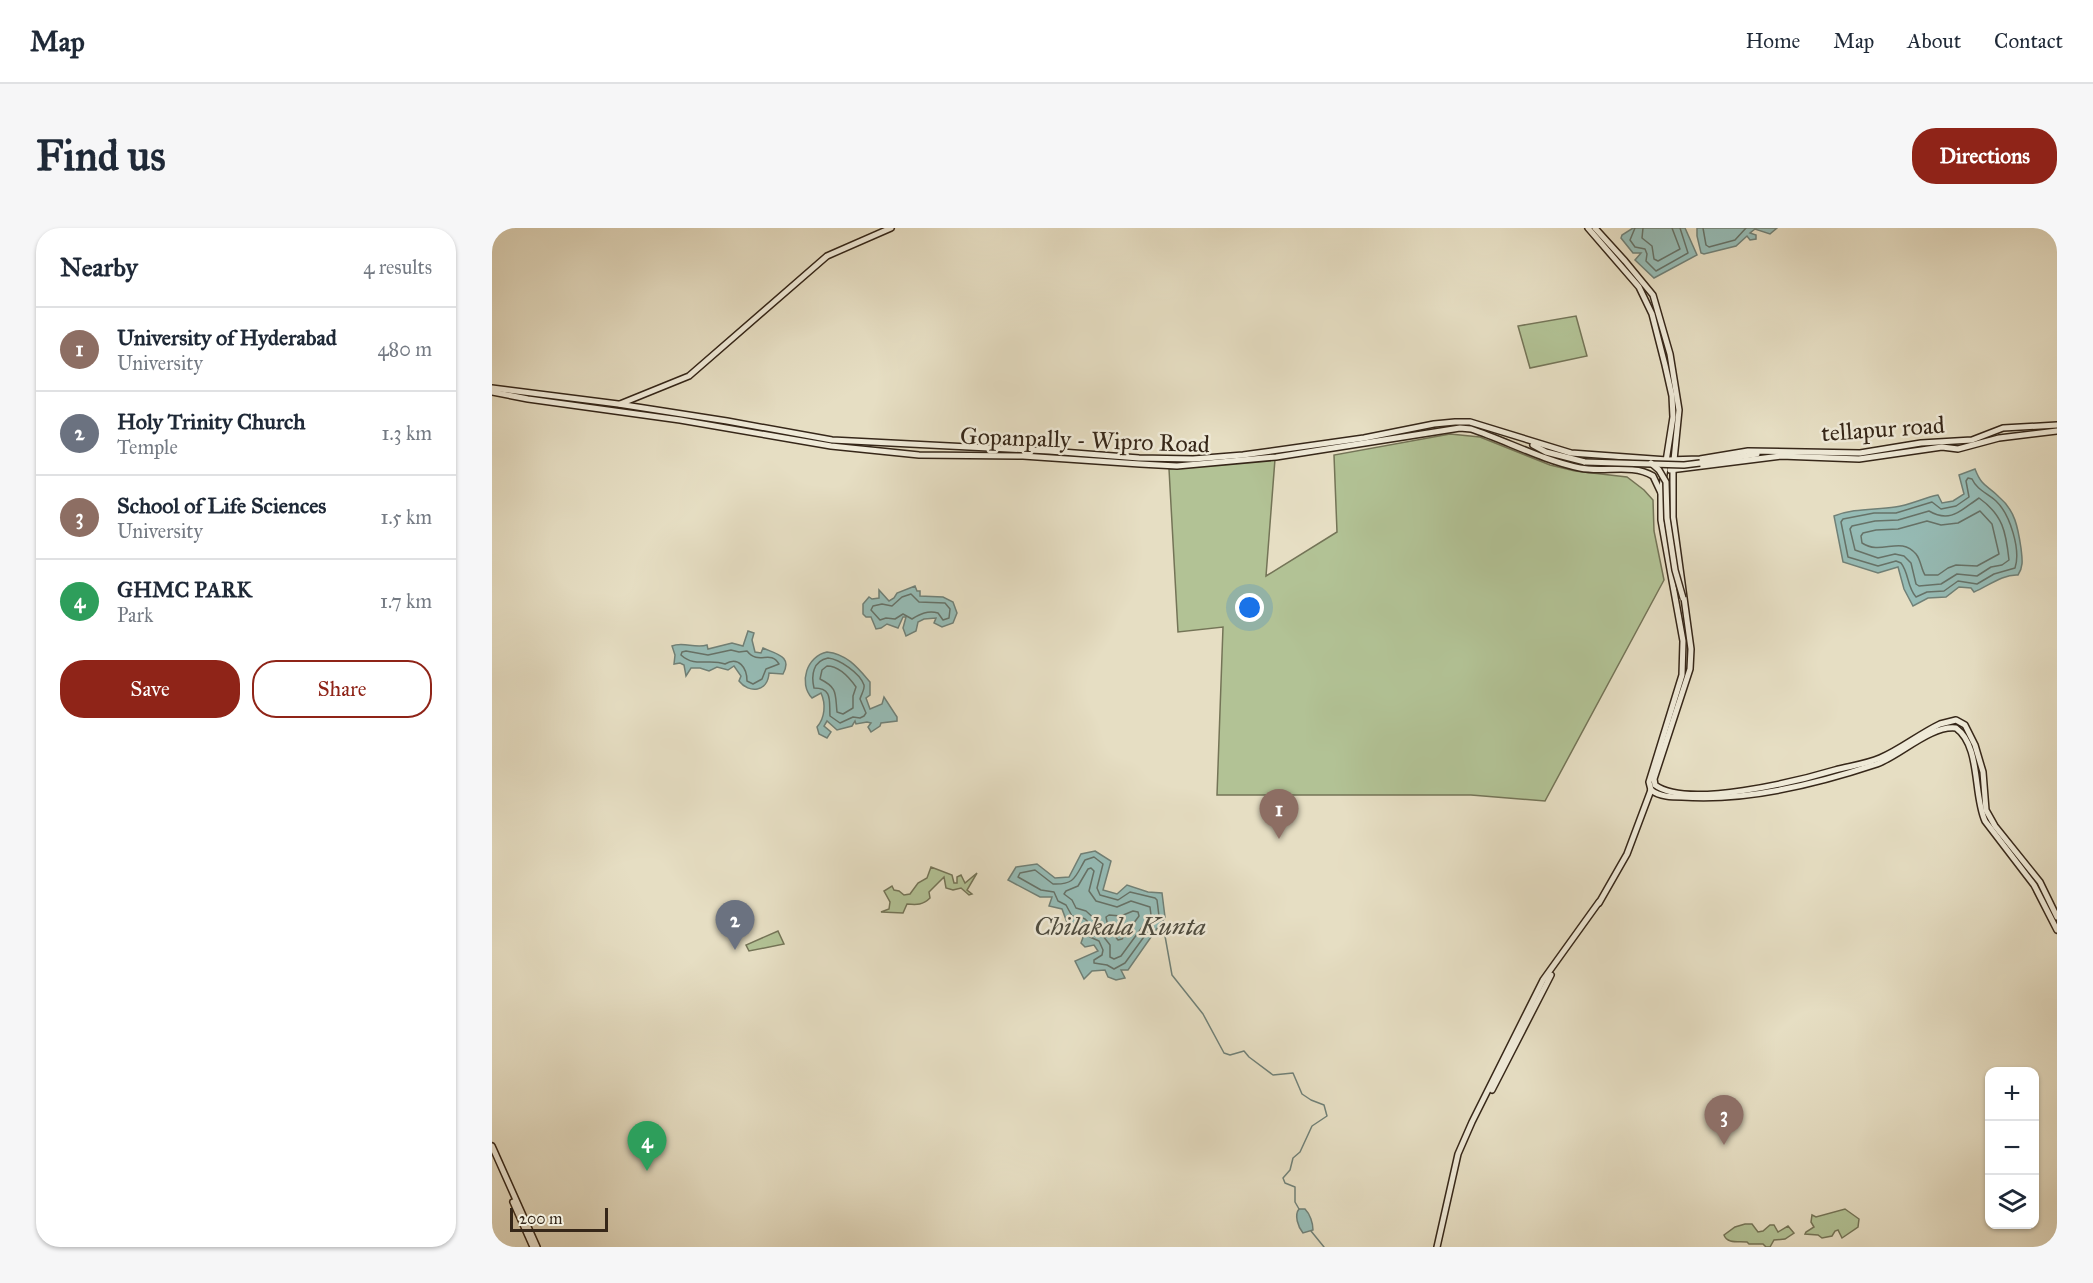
<!DOCTYPE html>
<html lang="en">
<head>
<meta charset="utf-8">
<style>
  :root { --surface:#fff; --page:#f6f6f7; --text:#1f2937; --muted:#747a83; --line:#e0e1e3; --accent:#8f2418 }
  body { margin:0; font-family:"IM FELL Great Primer",serif; background:var(--page); color:var(--text) }
  .controls { position:absolute; right:18px; bottom:18px; display:grid; overflow:hidden; border-radius:12px; box-shadow:0 2px 4px #0004 }
  .controls button { width:54px; height:54px; display:grid; place-items:center; padding:0; border:0; border-bottom:2px solid var(--line); background:var(--surface); color:var(--text); font:30px sans-serif }
  .scale { position:absolute; left:18px; bottom:15px; width:98px; box-sizing:border-box; padding-left:6px; border:3px solid #362719; border-top:0; font-size:16px; line-height:21px; white-space:nowrap; color:#362719; -webkit-text-stroke:4px #efead8; paint-order:stroke }
  .you { position:absolute; left:758px; top:380px; width:21px; height:21px; margin:-15px; border:4px solid #fff; border-radius:50%; background:#1a73e8; box-shadow:0 0 0 9px #1a73e833 }
  .badge { display:grid; place-items:center; width:39px; height:39px; border-radius:50%; background:var(--accent); color:#fff; font-size:20px; font-weight:700 }
  .pin { position:absolute; translate:-50% -50px; filter:drop-shadow(0 2px 3px #0008) }
  .pin::after { content:''; position:absolute; top:32px; width:21px; height:18px; background:inherit; clip-path:polygon(0 0,100% 0,50% 100%) }
  .list { margin:0; padding:0; list-style:none }
  h2 { display:flex; justify-content:space-between; align-items:center; height:78px; margin:0; padding:0 24px; font-size:26px }
  h2 small { font-size:20px; font-weight:400; color:var(--muted) }
  .list li { display:grid; grid-template-columns:39px 1fr auto; gap:18px; align-items:center; box-sizing:border-box; height:84px; padding:0 24px; border-top:2px solid var(--line) }
  .list b { display:block; font-size:22px; white-space:nowrap }
  .list p { margin:0; font-size:20px; white-space:nowrap; color:var(--muted) }
  .list em { font-size:20px; font-style:normal; color:var(--muted) }
  .actions { display:flex; gap:12px; padding:18px 24px }
  .actions a { flex:1; padding:14px 0; border:2px solid var(--accent); border-radius:24px; text-align:center; font-size:21px; color:var(--accent) }
  .actions .main { background:var(--accent); color:#fff }
  .icon { flex:none; width:33px; height:33px; fill:none; stroke:currentColor; stroke-width:2; stroke-linecap:round; stroke-linejoin:round }
  .map { position:relative; flex:none; width:1565px; height:1019px; overflow:hidden; border-radius:24px }
  header { display:flex; align-items:center; gap:36px; box-sizing:border-box; height:84px; padding:0 30px; background:var(--surface); border-bottom:2px solid var(--line) }
  header strong { font-size:28px }
  nav { display:flex; gap:33px; margin-inline-start:auto; font-size:21px }
  .intro { display:flex; align-items:center; justify-content:space-between; box-sizing:border-box; height:144px; padding:0 36px }
  h1 { margin:0; font-size:42px }
  .button { padding:15px 27px; border-radius:24px; background:var(--accent); color:#fff; font-size:21px; font-weight:700 }
  main { display:flex; gap:36px; padding:0 36px }
  aside { flex:1; background:var(--surface); border-radius:24px; box-shadow:0 2px 4px #0004 }
  .map>svg:first-child { display:block }
  .green { fill:#b2c295; stroke:#747457; stroke-width:1.5 }
  .water { fill:#96bcb6; stroke:#708077; stroke-width:1.5 }
  .lines { fill:none; stroke-linecap:round; stroke-linejoin:round }
  .shore { stroke:#667268; stroke-width:1.5 }
  .stream { stroke:#708077; stroke-width:1.5 }
  .secondary-casing { stroke:#362719; stroke-width:8 }
  .secondary { stroke:#efead8; stroke-width:5 }
  .secondary-bridge-casing { stroke:#362719; stroke-width:8; stroke-linecap:butt }
  .secondary-bridge { stroke:#efead8; stroke-width:5 }
  .labels { text-anchor:middle; dominant-baseline:central; stroke-width:5; stroke-linejoin:round; paint-order:stroke }
  .street-label { font-size:24px; fill:#362719; stroke:#efead8 }
  .water-label { font-size:26px; font-style:italic; fill:#4e4c40; stroke:#efead8 }
</style>
</head>
<body>
<header>
<strong>Map</strong>
<nav><a>Home</a><a>Map</a><a>About</a><a>Contact</a></nav>
</header>
<div class="intro"><h1>Find us</h1><a class="button">Directions</a></div>
<main>
<aside>
<h2>Nearby<small>4 results</small></h2>
<ul class="list">
<li><span class="badge" style="background:#8d6e63">1</span><div><b>University of Hyderabad</b><p>University</p></div><em>480 m</em></li>
<li><span class="badge" style="background:#6b7280">2</span><div><b>Holy Trinity Church</b><p>Temple</p></div><em>1.3 km</em></li>
<li><span class="badge" style="background:#8d6e63">3</span><div><b>School of Life Sciences</b><p>University</p></div><em>1.5 km</em></li>
<li><span class="badge" style="background:#2e9e5b">4</span><div><b>GHMC PARK</b><p>Park</p></div><em>1.7 km</em></li>
</ul>
<div class="actions"><a class="main">Save</a><a>Share</a></div>
</aside>
<div class="map">
<svg width="1565" height="1019" viewBox="0 0 1565 1019">
  <rect width="100%" height="100%" fill="#e6dec3"/>
  <filter id="stains"><feTurbulence type="fractalNoise" baseFrequency=".00333" numOctaves="4"/><feColorMatrix values="0 0 0 0 .2 0 0 0 0 .09 0 0 0 0 .02 0 0 0 .5 -.17"/></filter>
  <radialGradient id="worn" r=".72"><stop offset=".6" stop-color="#630" stop-opacity="0"/><stop offset="1" stop-color="#630" stop-opacity=".3"/></radialGradient>
  <g class="green">
    <polygon points="1084,88 1095,128 1038,140 1026,98"/>
    <polygon points="958,206 988,209 1058,237 1083,243 1135,249 1152,262 1161,272 1162,303 1172,352 1053,573 979,567 725,567 731,399 686,404 677,241 783,231 774,348 845,304 842,227"/>
    <path d="M439,639L460,647L462,655H465V649L469,647L473,655L485,645L475,662L480,666L477,667L469,660L461,662L454,660L452,649L437,664L438,670C431,677 425,677 415,676L411,685L389,684L397,681L398,674L392,663L400,658L402,662L407,663L412,667L418,666L426,655L435,650Z"/>
    <polygon points="286,703 292,716 257,723 254,717"/>
    <polygon points="1353,981 1367,991 1366,999 1350,1010 1346,1002 1343,1003 1340,1008 1330,1010 1326,1007 1313,1006 1314,1004 1322,999 1319,994 1320,987 1324,989"/>
    <path d="M1253,996H1260L1266,1004L1271,1003L1278,997H1282L1286,1004L1296,998L1302,1005L1293,1011L1282,1012L1278,1019H1274L1271,1016H1257L1255,1014C1247,1013 1235,1016 1232,1007L1243,999Z"/>
  </g>
  <g class="water">
    <polygon points="1141,0 1193,0 1205,27 1162,50 1143,32 1149,25 1141,25 1129,10 1130,7"/>
    <polygon points="1205,0 1285,0 1278,6 1263,1 1258,5 1264,7 1264,11 1258,12 1255,8 1244,18 1212,26 1209,25 1205,8"/>
    <path d="M1483,241C1490,259 1495,257 1507,269C1523,282 1526,300 1529,320C1530,330 1532,338 1526,347C1511,346 1496,358 1482,364L1479,360L1467,359L1454,369L1436,370L1421,378L1412,361L1406,339L1386,345L1351,334L1342,288C1362,280 1382,282 1403,279C1418,277 1431,270 1446,267L1450,275L1461,273L1472,266L1467,247Z"/>
    <polygon points="423,358 425,363 428,363 428,368 451,369 461,374 465,385 461,395 450,399 442,395 444,390 432,391 426,394 424,403 414,408 411,400 414,389 411,389 406,400 395,396 389,400 384,401 379,389 374,389 371,386 371,376 377,369 380,371 387,370 387,362 397,373 402,370 405,365"/>
    <path d="M256,403L262,405L260,412L263,424L269,425L271,420C284,426 301,428 291,446L277,445C276,464 257,466 247,453L249,448L242,438L236,442L225,439L217,443L208,440H199L194,448L192,437L188,435L182,436L183,427L180,418C191,413 203,421 215,417L216,421L240,415L251,418Z"/>
    <path d="M335,424C355,426 366,440 378,454V467L374,470L378,481L390,476L392,469L405,489V493L389,495L388,498L379,504L376,499L379,495L375,494L364,496L363,493L360,498L345,502L335,493L332,498L339,504L335,510L327,506L325,499C333,490 334,476 329,465L320,470C306,455 315,428 335,424Z"/>
    <polygon points="603,623 619,633 611,662 625,666 635,657 656,664 670,665 673,689 636,742 629,742 633,750 624,752 616,749 613,742 600,743 592,751 583,733 606,723 602,717 593,719 589,715 594,701 586,694 576,697 570,681 557,678 560,669 548,669 516,652 524,639 545,636 563,650 577,649 589,626"/>
    <path d="M807,981H813C818,986 821,995 821,1002L811,1005C806,999 802,987 807,981Z"/>
  </g>
  <g class="lines">
    <g class="shore">
      <polyline points="1143,0 1138,12 1143,19 1153,21 1155,26 1154,33 1164,43 1196,25 1188,0"/>
      <polyline points="1151,0 1150,10 1160,18 1162,31 1166,33 1188,21 1180,0"/>
      <polyline points="1211,0 1214,17 1217,19 1243,12 1254,0"/>
      <path d="M1476,250L1480,251C1485,262 1495,265 1504,273C1518,286 1529,322 1523,340L1502,346L1485,356L1466,353L1452,363L1435,364L1424,369C1415,359 1417,345 1409,335L1404,333L1386,338L1356,329L1349,294L1351,291L1382,285H1404L1440,274L1449,281L1464,278L1477,269L1474,253Z"/>
      <path d="M1487,270C1511,287 1514,304 1517,332L1510,337L1499,339L1485,348L1465,346L1449,356L1427,358L1424,356L1419,335L1412,328L1403,326L1386,330L1363,322L1358,301L1360,298L1383,293L1406,292L1437,283C1459,296 1470,281 1487,270Z"/>
      <path d="M1488,283L1500,296L1507,326L1485,338L1464,337L1456,340L1446,347H1433C1429,341 1429,332 1424,326C1408,307 1390,328 1370,315L1369,308L1371,305L1384,302L1406,301L1435,293L1449,297L1466,295Z"/>
      <path d="M419,366L427,374L453,375L458,381L457,390L451,392L446,385C436,382 428,386 420,391L411,386L403,391L394,390L388,392L379,382L381,378L390,376L400,378L410,369Z"/>
      <path d="M239,422L247,424L255,423C267,438 278,421 287,436L274,441L270,451L261,456L255,453C255,440 247,428 233,436C217,430 203,440 189,427L190,424L194,423L216,427Z"/>
      <path d="M336,430C347,431 368,445 372,457C373,461 369,467 368,471L374,485L372,488L368,490L361,489L348,495L338,488C337,473 341,460 322,460C319,447 321,433 336,430Z"/>
      <path d="M335,438C347,438 357,449 364,459L361,468V480L351,486L345,484C343,465 346,460 328,451L330,442Z"/>
      <path d="M602,629L611,636L605,660L608,667L626,672L638,664L663,670L665,672L667,688L633,735L622,741L615,737L602,735V732L610,727L611,722L607,713L598,709C600,695 595,688 580,688L574,677L566,673L562,664L549,662L526,649L528,645L543,642L561,656C583,657 583,649 593,632Z"/>
      <polygon points="599,640 602,643 597,663 604,673 625,679 639,673 658,679 659,687 629,728 622,731 618,729 618,717 608,704 605,693 594,683 584,680 580,672 572,666 574,663 586,658 596,641"/>
      <polygon points="641,683 646,684 647,688 630,711 626,712 616,699 614,689 617,687 629,688"/>
    </g>
    <g class="stream">
      <polyline points="671,692 675,700 673,708 680,747 711,786 732,825 738,827 752,823 757,829 781,847 801,845 810,866 819,872 832,877 835,888 820,898 808,924 801,930 798,942 791,950 793,955 803,959 803,974 807,981"/>
      <polyline points="819,1003 832,1019"/>
    </g>
    <g class="secondary-casing">
      <g id="secondary">
        <polyline points="1096,0 1147,59 1160,86 1173,137 1180,168 1181,189 1169,265 1169,292 1191,413 1190,447 1157,554 1159,562"/>
        <path d="M1103,0L1133,33L1161,67L1178,126L1187,182L1181,242V289L1199,421L1198,441L1162,551L1163,557C1195,581 1306,553 1343,542C1358,538 1374,536 1388,530C1409,521 1427,506 1448,496L1464,492L1473,497L1483,517L1491,544L1494,582L1503,598L1548,654L1565,689"/>
        <polyline points="0,160 126,176 235,193 340,212 557,223 647,230 701,231 751,227 872,210 942,196 963,194 978,194 1079,225 1175,232 1208,231 1256,223 1368,225 1429,215 1480,212 1511,200 1565,197"/>
        <path d="M0,164L36,171L188,192L339,218L427,227L531,228L648,236L685,238L784,229L968,200L979,201C1015,213 1050,232 1088,240C1112,245 1140,235 1161,248L1169,265"/>
        <polyline points="128,176 197,148 335,28 399,0"/>
        <polyline points="1041,217 1054,224 1093,234"/>
        <polyline points="1209,235 1265,226"/>
        <polyline points="1178,242 1289,228 1367,231 1450,219 1466,221 1507,210 1565,203"/>
        <path d="M1159,562C1168,569 1180,569 1190,569C1254,574 1325,556 1385,536C1409,527 1439,497 1464,500C1489,518 1481,567 1493,593L1542,657L1565,702"/>
        <polyline points="1107,675 1135,626 1159,562"/>
        <polyline points="1000,862 1059,747"/>
        <polyline points="0,918 45,1019"/>
        <polyline points="21,974 41,1019"/>
        <polyline points="945,1019 966,926 980,894 1051,752 1107,674"/>
      </g>
    </g>
    <use href="#secondary" class="secondary"/>
    <g class="secondary-bridge-casing">
      <g id="secondary-bridge">
        <polyline points="1093,234 1192,237 1208,235"/>
        <polyline points="1159,235 1167,242 1174,254 1175,290 1183,342 1191,370"/>
      </g>
    </g>
    <use href="#secondary-bridge" class="secondary-bridge"/>
  </g>
  <g class="labels">
    <g class="street-label">
      <text transform="translate(1391 201) rotate(-4)">tellapur road</text>
      <text transform="translate(593 212) rotate(2)">Gopanpally - Wipro Road</text>
    </g>
    <g class="water-label">
      <text x="628" y="698">Chilakala Kunta</text>
    </g>
  </g>
  <rect width="100%" height="100%" filter="url(#stains)"/>
  <rect width="100%" height="100%" fill="url(#worn)"/>
</svg>
<div class="controls">
<button>+</button>
<button>−</button>
<button><svg class="icon" aria-label="layers" viewBox="0 0 24 24"><path d="M12 4l9 5-9 5-9-5zM3 14l9 5 9-5"/></svg></button>
</div>
<div class="scale">200 m</div>
<div class="you"></div>
<div class="pin badge" style="left:787px;top:611px;background:#8d6e63">1</div>
<div class="pin badge" style="left:243px;top:722px;background:#6b7280">2</div>
<div class="pin badge" style="left:1232px;top:917px;background:#8d6e63">3</div>
<div class="pin badge" style="left:155px;top:943px;background:#2e9e5b">4</div>
</div>
</main>
</body>
</html>
